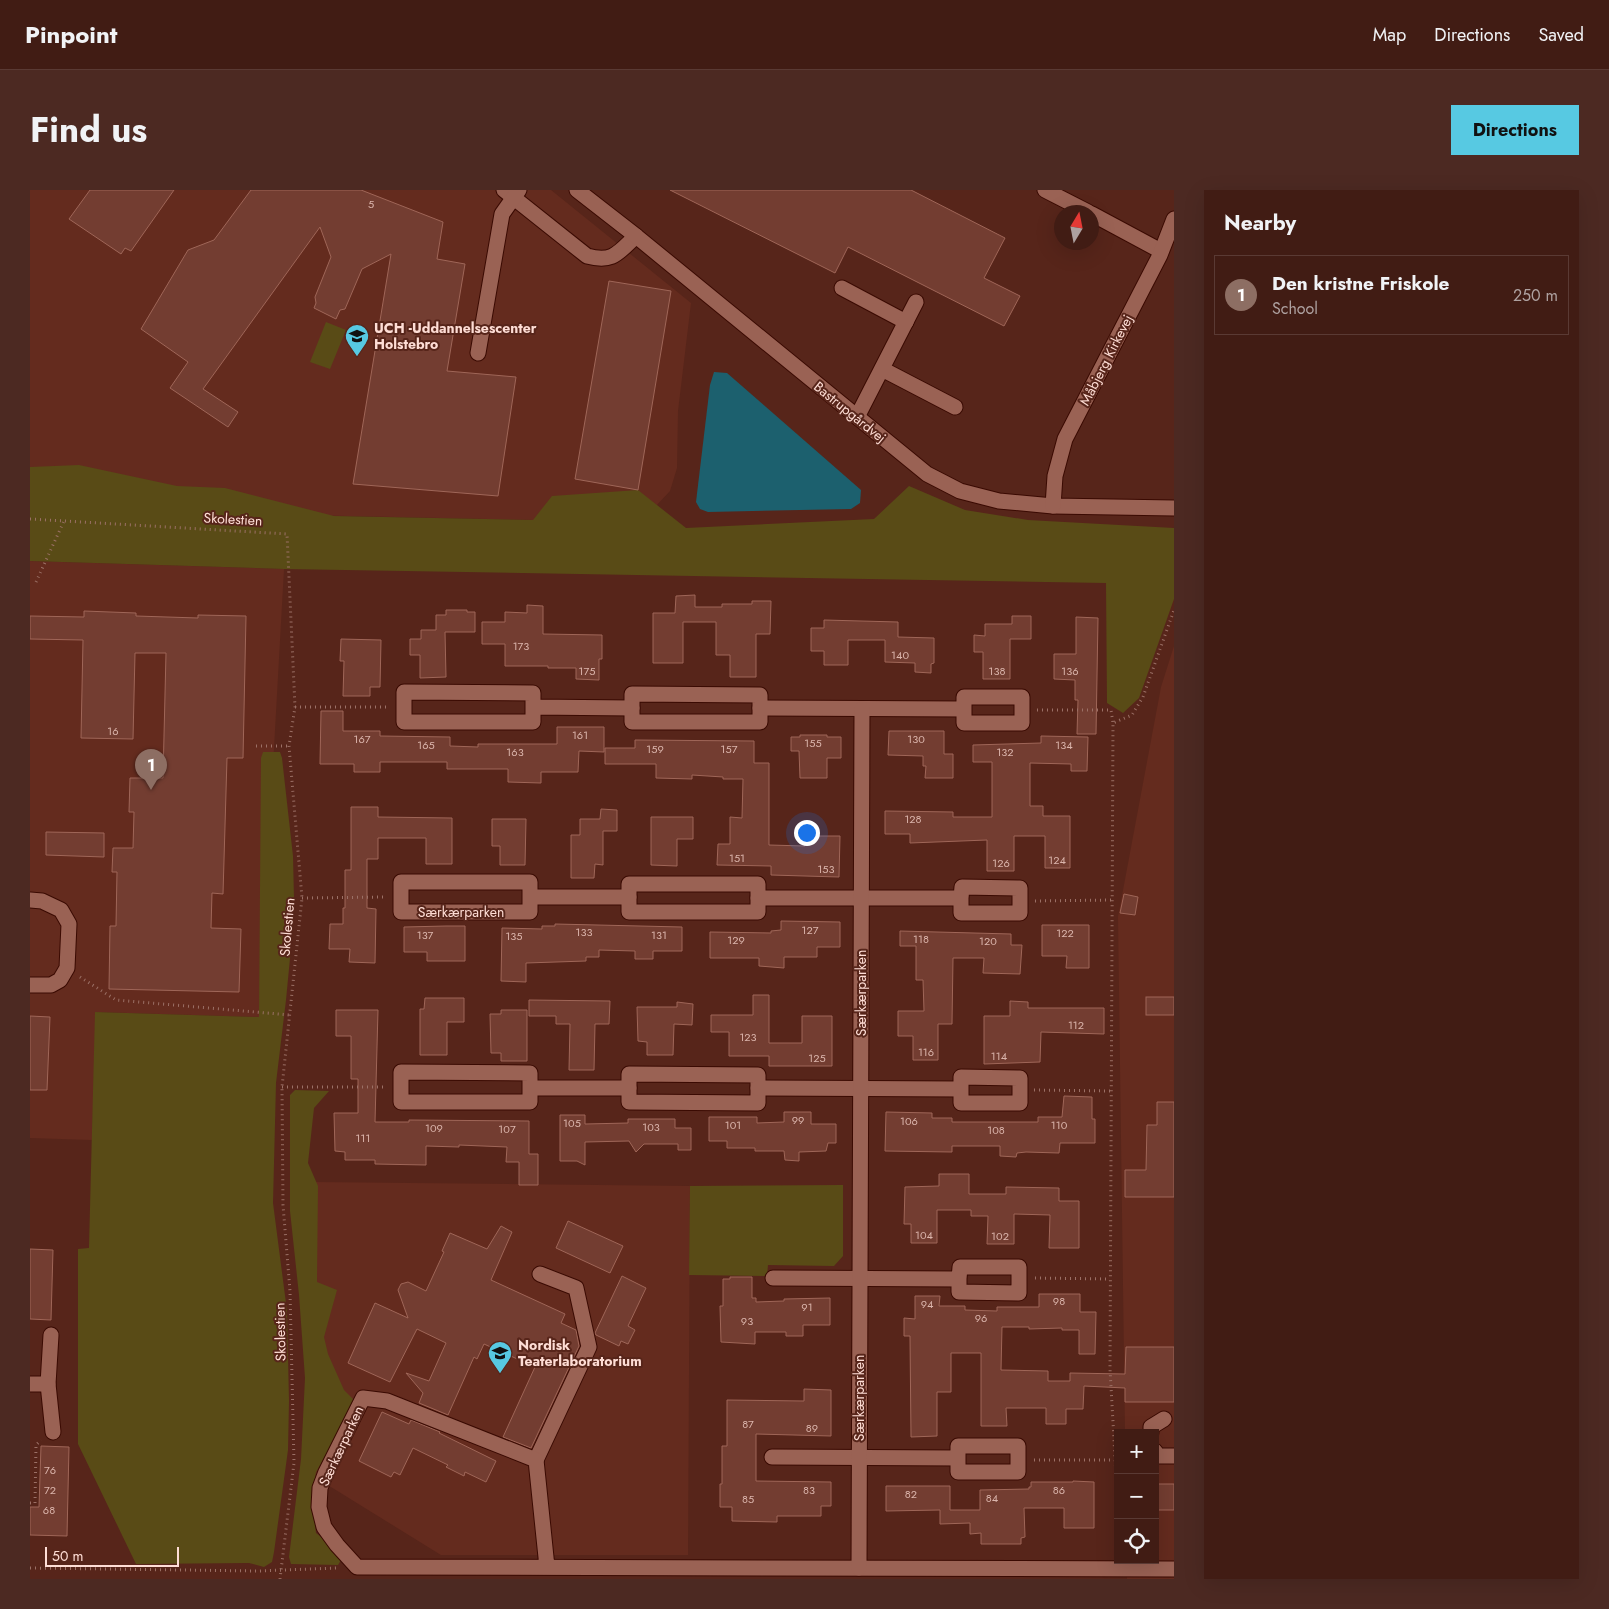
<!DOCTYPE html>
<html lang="en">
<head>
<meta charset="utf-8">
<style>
  :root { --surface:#411c14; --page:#4c2922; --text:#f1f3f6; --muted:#aea1a0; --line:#5a3a34; --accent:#57c9e2 }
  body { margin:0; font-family:Jost,sans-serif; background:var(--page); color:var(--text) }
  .controls { position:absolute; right:15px; bottom:15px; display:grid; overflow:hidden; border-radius:0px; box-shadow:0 5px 20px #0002 }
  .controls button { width:45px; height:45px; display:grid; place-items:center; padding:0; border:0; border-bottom:1px solid var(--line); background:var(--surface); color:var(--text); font:25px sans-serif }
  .compass { position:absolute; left:1024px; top:15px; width:45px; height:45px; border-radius:50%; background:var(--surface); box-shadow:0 5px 20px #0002; rotate:10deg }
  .scale { position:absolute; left:15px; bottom:12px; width:134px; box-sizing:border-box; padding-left:5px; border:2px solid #feddd5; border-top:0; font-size:14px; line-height:18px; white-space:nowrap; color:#feddd5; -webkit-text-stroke:4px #57251a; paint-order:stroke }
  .you { position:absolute; left:776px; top:642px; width:18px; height:18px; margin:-12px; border:4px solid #fff; border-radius:50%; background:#1a73e8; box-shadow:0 0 0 8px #1a73e833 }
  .badge { display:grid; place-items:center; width:32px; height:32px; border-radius:50%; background:var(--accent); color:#fff; font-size:16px; font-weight:700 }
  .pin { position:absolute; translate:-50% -41px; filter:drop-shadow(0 1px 2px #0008) }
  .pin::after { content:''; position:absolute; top:26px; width:18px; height:15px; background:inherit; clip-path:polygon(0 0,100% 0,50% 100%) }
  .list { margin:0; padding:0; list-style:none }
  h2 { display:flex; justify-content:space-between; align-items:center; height:65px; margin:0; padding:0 20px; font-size:21px }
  h2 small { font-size:16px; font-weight:400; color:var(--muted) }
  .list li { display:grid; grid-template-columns:32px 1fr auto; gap:15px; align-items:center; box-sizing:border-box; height:80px; margin:0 10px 10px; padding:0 10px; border:1px solid var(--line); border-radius:0px }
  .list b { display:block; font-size:19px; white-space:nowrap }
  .list p { margin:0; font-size:16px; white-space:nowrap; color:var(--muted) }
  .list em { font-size:16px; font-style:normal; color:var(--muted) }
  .icon { flex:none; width:28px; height:28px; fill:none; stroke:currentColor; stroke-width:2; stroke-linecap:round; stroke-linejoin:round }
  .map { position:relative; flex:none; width:1144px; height:1389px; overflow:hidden; border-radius:0px }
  header { display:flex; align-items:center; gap:30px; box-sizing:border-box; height:70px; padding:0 25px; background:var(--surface); border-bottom:1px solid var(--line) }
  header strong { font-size:24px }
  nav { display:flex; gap:28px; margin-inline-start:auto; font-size:18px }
  .intro { display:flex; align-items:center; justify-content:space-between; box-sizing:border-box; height:120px; padding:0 30px }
  h1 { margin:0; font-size:35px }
  .button { padding:12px 22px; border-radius:0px; background:var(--accent); color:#111; font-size:18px; font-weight:700 }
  main { display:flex; gap:30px; padding:0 30px }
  aside { flex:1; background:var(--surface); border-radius:0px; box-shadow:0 5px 20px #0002 }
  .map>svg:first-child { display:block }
  .built { fill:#642b1e }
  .green { fill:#594b16 }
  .water { fill:#1c606e }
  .building { fill:#733d31; stroke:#9f6658 }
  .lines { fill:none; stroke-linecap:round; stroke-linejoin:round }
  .minor-casing { stroke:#3a0a02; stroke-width:17 }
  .path { stroke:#9b7066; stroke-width:3; stroke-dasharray:1 4; stroke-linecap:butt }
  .minor { stroke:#9a6254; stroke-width:15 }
  .labels { text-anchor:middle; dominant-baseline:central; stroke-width:4; stroke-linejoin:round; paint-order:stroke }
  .number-label { font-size:11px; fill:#dbb5ac }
  .poi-label { font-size:14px; font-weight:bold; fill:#feddd5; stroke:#57251a; text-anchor:start }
  .street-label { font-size:14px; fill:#feddd5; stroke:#57251a }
</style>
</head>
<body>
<header>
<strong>Pinpoint</strong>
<nav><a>Map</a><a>Directions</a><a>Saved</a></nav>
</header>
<div class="intro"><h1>Find us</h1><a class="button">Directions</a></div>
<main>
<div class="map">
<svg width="1144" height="1389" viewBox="0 0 1144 1389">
  <rect width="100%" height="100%" fill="#57251a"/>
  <g class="built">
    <polygon points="0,0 521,0 661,113 648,221 647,278 640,301 624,318 503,330 0,319"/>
    <polygon points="0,371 254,379 229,827 66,822 62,950 0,948"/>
    <polygon points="1144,456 1144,1389 1097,1389 1096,1370 1125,1370 1125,1243 1095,1243 1088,727 1131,497"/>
    <polygon points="282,992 660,996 658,1365 411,1365 280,1284"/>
  </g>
  <g class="green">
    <polygon points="296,132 316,140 300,179 280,172"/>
    <polygon points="49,275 147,296 195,298 304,326 503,330 522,306 608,300 656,338 844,329 879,296 935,320 998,330 1144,338 1144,409 1109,508 1093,523 1077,513 1076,393 254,379 0,371 0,277"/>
    <polygon points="233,562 250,562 252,568 263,666 264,709 263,737 256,810 246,893 243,1013 257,1121 259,1211 258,1260 244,1362 242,1372 234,1377 219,1373 106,1374 48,1254 48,1059 59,1058 65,822 229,827 231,568"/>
    <polygon points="265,900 299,901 284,918 278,973 288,996 287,1092 307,1100 294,1147 298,1164 314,1200 327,1213 286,1282 282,1306 286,1343 314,1365 308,1375 261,1374 259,1367 271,1269 275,1188 269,1105 260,1021 260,905"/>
    <polygon points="813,995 813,1066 804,1076 738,1075 737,1086 659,1085 660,996"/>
  </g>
  <polygon class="water" points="684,182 697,183 831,300 830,313 821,319 678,322 670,319 666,312 680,195"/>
  <g class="building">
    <polygon points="60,0 144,0 101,61 95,58 91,64 39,29"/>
    <polygon points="221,0 331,0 413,32 407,69 435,74 417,181 486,187 468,306 323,294 361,64 332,79 315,119 310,120 306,129 284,118 286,113 285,107 301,67 290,37 173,199 208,222 198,237 140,198 158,172 111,139 158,60 184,50"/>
    <polygon points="640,0 881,0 975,48 954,88 990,106 974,136 818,57 805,83"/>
    <polygon points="579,91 641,101 608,300 545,289"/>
    <polygon points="665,405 665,417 692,417 692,414 722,414 722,411 741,411 740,444 726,444 726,487 700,487 700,465 686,465 686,432 653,432 653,473 623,473 623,423 645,423 646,406"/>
    <polygon points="497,415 513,416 513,444 572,445 572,469 569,469 569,490 546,489 546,478 518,478 518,476 475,476 475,454 452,454 452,432 475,432 475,422 497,423"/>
    <polygon points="416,420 437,420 437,422 445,422 445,442 415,442 416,487 390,488 390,465 380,465 380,449 391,449 391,440 406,440 406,425 416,425"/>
    <polygon points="54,421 106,423 106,426 168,428 168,425 216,426 213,568 197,568 193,704 182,703 181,738 211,739 209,802 79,799 80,736 86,736 87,682 82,682 83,658 103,658 104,622 99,622 100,588 133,588 136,463 105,463 103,549 51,548 53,450 0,449 0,426 54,427"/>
    <polygon points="982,426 1001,426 1001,449 980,449 980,489 953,489 953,462 944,462 944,445 955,446 955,434 982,434"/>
    <polygon points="1046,427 1068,428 1066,544 1047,544 1048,510 1045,510 1045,490 1024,489 1024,464 1046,464"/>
    <polygon points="794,430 868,432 868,447 904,448 904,473 901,474 901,483 885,482 885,473 855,472 855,450 818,450 818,475 794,475 794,461 781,461 781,438 794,438"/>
    <polygon points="311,449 351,450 350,497 340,497 340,506 313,506 314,471 310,471"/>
    <polygon points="291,521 313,521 313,541 350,541 350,546 420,547 420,556 448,557 448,554 527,554 527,537 574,537 574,562 549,561 548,582 511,582 511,593 478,592 478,579 417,579 417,572 350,572 350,582 324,582 324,574 290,574"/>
    <polygon points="859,541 914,541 914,564 923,564 923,588 895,588 896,576 893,576 893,566 858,565"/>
    <polygon points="770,545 797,545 797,547 811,547 811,568 797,568 797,588 770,588 769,561 761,561 761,547 770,547"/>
    <polygon points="1011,546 1058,547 1057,581 1041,581 1041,574 1000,573 1000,616 1013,616 1013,626 1040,626 1040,678 1015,678 1015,646 984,646 984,681 957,681 957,650 880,653 880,644 855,644 855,621 923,622 923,627 962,627 962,572 943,572 943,555 1011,553"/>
    <polygon points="605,550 724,551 724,573 739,573 739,655 775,656 775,646 810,646 809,687 741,685 741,676 687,675 688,654 700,654 700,627 712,628 713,589 693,589 693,587 662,585 662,589 626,588 626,574 575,574 575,558 605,558"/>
    <polygon points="321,617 348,617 348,627 422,628 422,674 396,674 396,648 348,648 348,669 337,669 337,718 346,719 345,773 319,772 320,759 299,759 300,734 313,734 313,718 315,718 315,680 321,680"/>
    <polygon points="571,619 587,620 587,641 573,641 573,675 565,674 564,688 541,688 541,645 550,645 550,629 570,629"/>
    <polygon points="621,627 663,627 663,649 647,649 647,676 621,675"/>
    <polygon points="462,629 496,629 495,675 470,675 470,656 462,656"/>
    <polygon points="16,642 74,643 74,667 16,665"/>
    <polygon points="1094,704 1108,707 1105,725 1090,723"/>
    <polygon points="751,731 810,732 810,757 787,757 787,767 754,767 754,778 729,776 729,768 680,768 680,742 741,743 741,741 751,740"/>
    <polygon points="525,734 652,737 652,761 623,761 623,769 605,769 605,761 569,760 569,767 556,767 556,771 496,773 496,792 471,791 472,738 512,739 512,736 525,736"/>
    <polygon points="1012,735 1059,735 1059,778 1036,778 1037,766 1012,766"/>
    <polygon points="416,736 435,736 435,771 397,771 397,762 374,762 374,737"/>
    <polygon points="870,741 981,744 981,755 992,755 990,784 953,783 954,768 923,768 922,834 908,834 908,870 883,870 883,846 868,846 868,821 894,821 893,790 886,790 886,756 870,756"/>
    <polygon points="723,805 739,805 739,853 772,853 772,826 802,826 802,876 739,876 739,866 699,866 699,842 681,842 681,825 723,825"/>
    <rect x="1116" y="807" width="28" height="18"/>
    <polygon points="395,808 434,808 434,832 417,832 417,865 390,865 390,819 394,819"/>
    <polygon points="499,810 580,811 579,834 565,834 564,880 539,880 540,834 526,834 526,826 499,826"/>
    <polygon points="980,811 998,812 998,818 1074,818 1074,844 1011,842 1010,872 954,874 954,826 980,826"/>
    <polygon points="647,812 663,814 662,835 644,834 643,865 617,865 617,852 608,851 607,817 647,817"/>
    <polygon points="306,820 348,820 345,932 379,932 379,930 499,931 499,964 508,964 508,995 489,995 489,972 476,972 477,957 429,955 429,957 396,956 396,975 345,974 345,970 315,970 315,962 305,961 304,923 328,923 328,889 321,889 321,846 306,846"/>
    <polygon points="471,820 497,820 497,871 471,871 471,863 461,863 460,824 471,824"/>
    <polygon points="0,826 20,827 17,900 0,900"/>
    <polygon points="1034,906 1062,907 1062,929 1065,929 1065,953 1030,953 1029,963 996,962 987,963 986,967 970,966 970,956 922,956 922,962 855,961 856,922 902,923 902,928 922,928 922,932 1008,932 1008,927 1032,927"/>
    <polygon points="1127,912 1144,912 1144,1007 1095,1007 1095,980 1116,980 1117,935 1127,935"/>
    <polygon points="754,922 781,922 781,934 806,934 806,953 798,953 796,961 769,962 769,971 755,970 754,961 725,961 725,958 697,958 697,951 679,951 679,927 727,927 727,933 754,932"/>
    <polygon points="530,925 555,925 555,934 598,933 598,929 645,929 645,938 661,938 661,960 648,960 648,954 614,954 606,962 599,951 555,952 555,975 547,971 530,971"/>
    <polygon points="909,984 939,984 939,1004 976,1004 976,997 1029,998 1029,1011 1049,1011 1049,1058 1019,1058 1020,1025 984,1024 984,1054 957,1054 958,1026 941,1026 941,1020 907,1020 907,1053 881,1053 881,1034 874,1034 875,997 909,996"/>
    <polygon points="538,1031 593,1056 580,1083 526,1058"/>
    <polygon points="471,1036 482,1042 461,1090 535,1124 531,1133 546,1140 549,1156 501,1258 473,1247 505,1177 454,1154 447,1169 444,1167 418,1225 389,1213 393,1203 376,1183 399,1191 416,1153 387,1139 360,1192 318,1173 345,1113 378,1128 368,1100 371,1094 378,1092 396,1101 414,1062 412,1061 420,1043 457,1059"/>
    <polygon points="0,1059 23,1060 21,1130 0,1129"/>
    <polygon points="592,1086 616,1098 598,1136 605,1140 598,1154 591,1151 589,1156 566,1145 565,1143"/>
    <polygon points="700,1087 722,1087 722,1108 726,1108 726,1112 754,1111 754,1109 800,1108 800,1135 773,1135 773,1146 756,1146 756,1142 725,1142 725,1154 691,1152 690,1116 693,1116 693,1089 700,1089"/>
    <polygon points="1009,1104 1050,1104 1050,1122 1066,1122 1065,1164 1049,1164 1049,1140 1032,1140 1032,1138 999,1139 999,1137 972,1137 971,1180 1018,1181 1018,1191 1040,1191 1040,1183 1095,1184 1096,1157 1144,1157 1144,1212 1095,1212 1095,1198 1054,1196 1053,1219 1036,1219 1036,1234 1016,1234 1016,1218 976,1218 977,1236 951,1236 951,1163 921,1163 921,1202 907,1202 907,1246 881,1247 880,1146 874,1146 874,1128 885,1129 885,1106 910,1106 909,1116 935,1116 935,1120 967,1121 967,1117 1009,1117"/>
    <polygon points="774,1199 801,1200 801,1246 726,1244 726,1291 801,1292 801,1316 791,1316 791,1326 747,1326 747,1332 702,1331 702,1317 690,1317 690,1294 692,1294 692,1256 697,1256 697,1210 774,1211"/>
    <polygon points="352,1222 379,1234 381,1230 410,1242 409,1243 466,1271 456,1292 435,1282 434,1286 416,1277 418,1275 383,1258 370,1285 364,1282 361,1287 329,1271"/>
    <polygon points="11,1256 39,1257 37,1346 0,1345 0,1317 9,1317"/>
    <polygon points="1043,1291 1064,1292 1064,1338 1034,1338 1034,1318 994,1318 995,1347 991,1348 991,1354 951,1354 951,1343 940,1344 940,1333 910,1334 910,1320 856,1321 856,1296 920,1296 920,1320 950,1320 950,1300 999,1299 999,1297 1001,1297 1001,1292 1043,1292"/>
    <rect x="1125" y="1294" width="19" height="26"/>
  </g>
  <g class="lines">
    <g class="minor-casing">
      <g id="minor">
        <path d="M474,0L557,66C583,73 588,63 606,46"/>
        <polyline points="547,0 606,46 897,284 930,301 969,311 1023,316 1144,318"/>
        <polyline points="1015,0 1058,22"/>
        <polyline points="1062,24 1131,61"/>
        <polyline points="812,98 876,132"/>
        <polyline points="448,163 472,24 489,0"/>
        <polyline points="852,179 925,217"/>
        <polyline points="827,227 886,112"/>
        <polyline points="1023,316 1025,286 1035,249 1130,65 1144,29"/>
        <polygon points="602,504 730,505 730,532 602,532"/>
        <polyline points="503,517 503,532 374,532 374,502 503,503 503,517 602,518"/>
        <polyline points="730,518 934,519 934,533 992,533 992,507 934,507 934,519"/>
        <rect x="599" y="694" width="129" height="28"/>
        <polyline points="500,707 500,722 371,722 371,692 500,692 500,707 599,707"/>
        <polyline points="728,708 931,708 931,723 990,723 990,698 932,697 931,708"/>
        <polyline points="0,710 12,711 31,720 39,734 37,778 30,790 21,795 0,795"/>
        <polygon points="599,884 728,885 728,913 599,912"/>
        <polyline points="500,898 500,912 371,912 371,882 500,883 500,898 599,898"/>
        <polyline points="728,898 931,899 931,913 990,913 990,888 931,887 931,899"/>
        <polyline points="743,1088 929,1089 929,1102 989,1103 989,1077 930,1077 929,1089"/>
        <polyline points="21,1145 18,1194 23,1242"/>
        <polyline points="0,1194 18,1194"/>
        <polyline points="1121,1243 1121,1237 1134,1229"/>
        <polyline points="1125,1261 1128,1266 1144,1266"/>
        <polyline points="742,1267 928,1268 928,1282 988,1282 988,1256 928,1256 928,1268"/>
        <polyline points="506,1270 559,1157 546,1098 510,1084"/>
        <polyline points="517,1377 506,1270 357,1211 333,1208 296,1282 290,1298 289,1317 294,1337 307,1355 327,1377 1144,1379"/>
        <polyline points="829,1378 832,519"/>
      </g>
    </g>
    <g class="path">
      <polyline points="0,329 257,344 265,517 259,556 272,708 252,897 253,1015 260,1101 264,1273 250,1389"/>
      <polyline points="6,392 34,331"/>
      <polyline points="265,517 360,517"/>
      <polyline points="1007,520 1081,520 1083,533"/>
      <polyline points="226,556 259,556"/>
      <polyline points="272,708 357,707"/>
      <polyline points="1005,711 1082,710"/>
      <polyline points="50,787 86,810 260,825"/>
      <polyline points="252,897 357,897"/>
      <polyline points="1004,900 1081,901"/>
      <polyline points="1005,1088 1080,1089"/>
      <polyline points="1004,1270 1085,1270"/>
      <polyline points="0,1313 5,1313 6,1255 11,1250"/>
      <polyline points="1088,1321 1080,1179 1083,533 1102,525 1113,507 1144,420"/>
      <polyline points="0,1378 228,1381 307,1378"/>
    </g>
    <use href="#minor" class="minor"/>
  </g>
  <defs>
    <g id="school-pin" transform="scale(1.25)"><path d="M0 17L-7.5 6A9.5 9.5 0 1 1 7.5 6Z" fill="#57c9e2" stroke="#57251a"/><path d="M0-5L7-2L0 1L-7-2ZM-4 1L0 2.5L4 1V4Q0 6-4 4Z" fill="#111"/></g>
  </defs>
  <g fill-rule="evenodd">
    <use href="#school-pin" x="327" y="146"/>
    <use href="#school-pin" x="470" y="1163"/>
  </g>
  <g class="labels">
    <g class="number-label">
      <text x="341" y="14">5</text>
      <text x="491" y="456">173</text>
      <text x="870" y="465">140</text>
      <text x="557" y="481">175</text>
      <text x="967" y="481">138</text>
      <text x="1040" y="481">136</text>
      <text x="83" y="541">16</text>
      <text x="550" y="545">161</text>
      <text x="332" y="549">167</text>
      <text x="886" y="549">130</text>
      <text x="783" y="553">155</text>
      <text x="396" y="555">165</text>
      <text x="1034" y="555">134</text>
      <text x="625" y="559">159</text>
      <text x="699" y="559">157</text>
      <text x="485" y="562">163</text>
      <text x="975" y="562">132</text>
      <text x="883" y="629">128</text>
      <text x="707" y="668">151</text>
      <text x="1027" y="670">124</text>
      <text x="971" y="673">126</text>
      <text x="796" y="679">153</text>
      <text x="780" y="740">127</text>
      <text x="554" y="742">133</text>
      <text x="1035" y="743">122</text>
      <text x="395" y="745">137</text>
      <text x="629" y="745">131</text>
      <text x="484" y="746">135</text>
      <text x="891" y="749">118</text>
      <text x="706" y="750">129</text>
      <text x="958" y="751">120</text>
      <text x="1046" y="835">112</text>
      <text x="718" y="847">123</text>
      <text x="896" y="862">116</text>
      <text x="969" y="866">114</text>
      <text x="787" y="868">125</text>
      <text x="768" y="930">99</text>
      <text x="879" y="931">106</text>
      <text x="542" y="933">105</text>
      <text x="703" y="935">101</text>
      <text x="1029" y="935">110</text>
      <text x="621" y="937">103</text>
      <text x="404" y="938">109</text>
      <text x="477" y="939">107</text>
      <text x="966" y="940">108</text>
      <text x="333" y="948">111</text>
      <text x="894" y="1045">104</text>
      <text x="970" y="1046">102</text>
      <text x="1029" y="1111">98</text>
      <text x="897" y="1114">94</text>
      <text x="777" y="1117">91</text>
      <text x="951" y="1128">96</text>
      <text x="717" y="1131">93</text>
      <text x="718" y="1234">87</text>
      <text x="782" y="1238">89</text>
      <text x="20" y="1280">76</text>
      <text x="20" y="1300">72</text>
      <text x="779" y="1300">83</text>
      <text x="1029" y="1300">86</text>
      <text x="881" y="1304">82</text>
      <text x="962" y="1308">84</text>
      <text x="718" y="1309">85</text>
      <text x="19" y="1320">68</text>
    </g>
    <g class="poi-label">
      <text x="344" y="138">UCH -Uddannelsescenter<tspan x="344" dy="16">Holstebro</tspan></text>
      <text x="488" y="1155">Nordisk<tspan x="488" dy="16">Teaterlaboratorium</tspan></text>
    </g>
    <g class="street-label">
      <text transform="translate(1076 170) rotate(-63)">Måbjerg Kirkevej</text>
      <text transform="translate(820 222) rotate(39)">Bastrupgårdvej</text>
      <text transform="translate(203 329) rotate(3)">Skolestien</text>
      <text x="431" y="722">Særkærparken</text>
      <text transform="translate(257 737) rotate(-85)">Skolestien</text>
      <text transform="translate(831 803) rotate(-90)">Særkærparken</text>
      <text transform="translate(250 1142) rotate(-91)">Skolestien</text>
      <text transform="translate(829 1208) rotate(-90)">Særkærparken</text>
      <text transform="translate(311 1256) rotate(-65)">Særkærparken</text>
    </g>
  </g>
</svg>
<div class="controls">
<button>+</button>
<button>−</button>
<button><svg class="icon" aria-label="locate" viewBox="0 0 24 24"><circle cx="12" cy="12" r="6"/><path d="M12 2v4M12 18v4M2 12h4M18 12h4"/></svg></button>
</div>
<svg class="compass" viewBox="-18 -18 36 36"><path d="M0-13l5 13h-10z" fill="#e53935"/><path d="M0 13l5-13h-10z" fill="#aea1a0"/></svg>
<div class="scale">50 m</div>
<div class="you"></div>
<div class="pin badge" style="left:121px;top:600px;background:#8d6e63">1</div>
</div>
<aside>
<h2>Nearby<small></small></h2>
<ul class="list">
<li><span class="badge" style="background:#8d6e63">1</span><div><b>Den kristne Friskole</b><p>School</p></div><em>250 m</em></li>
</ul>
</aside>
</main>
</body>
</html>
